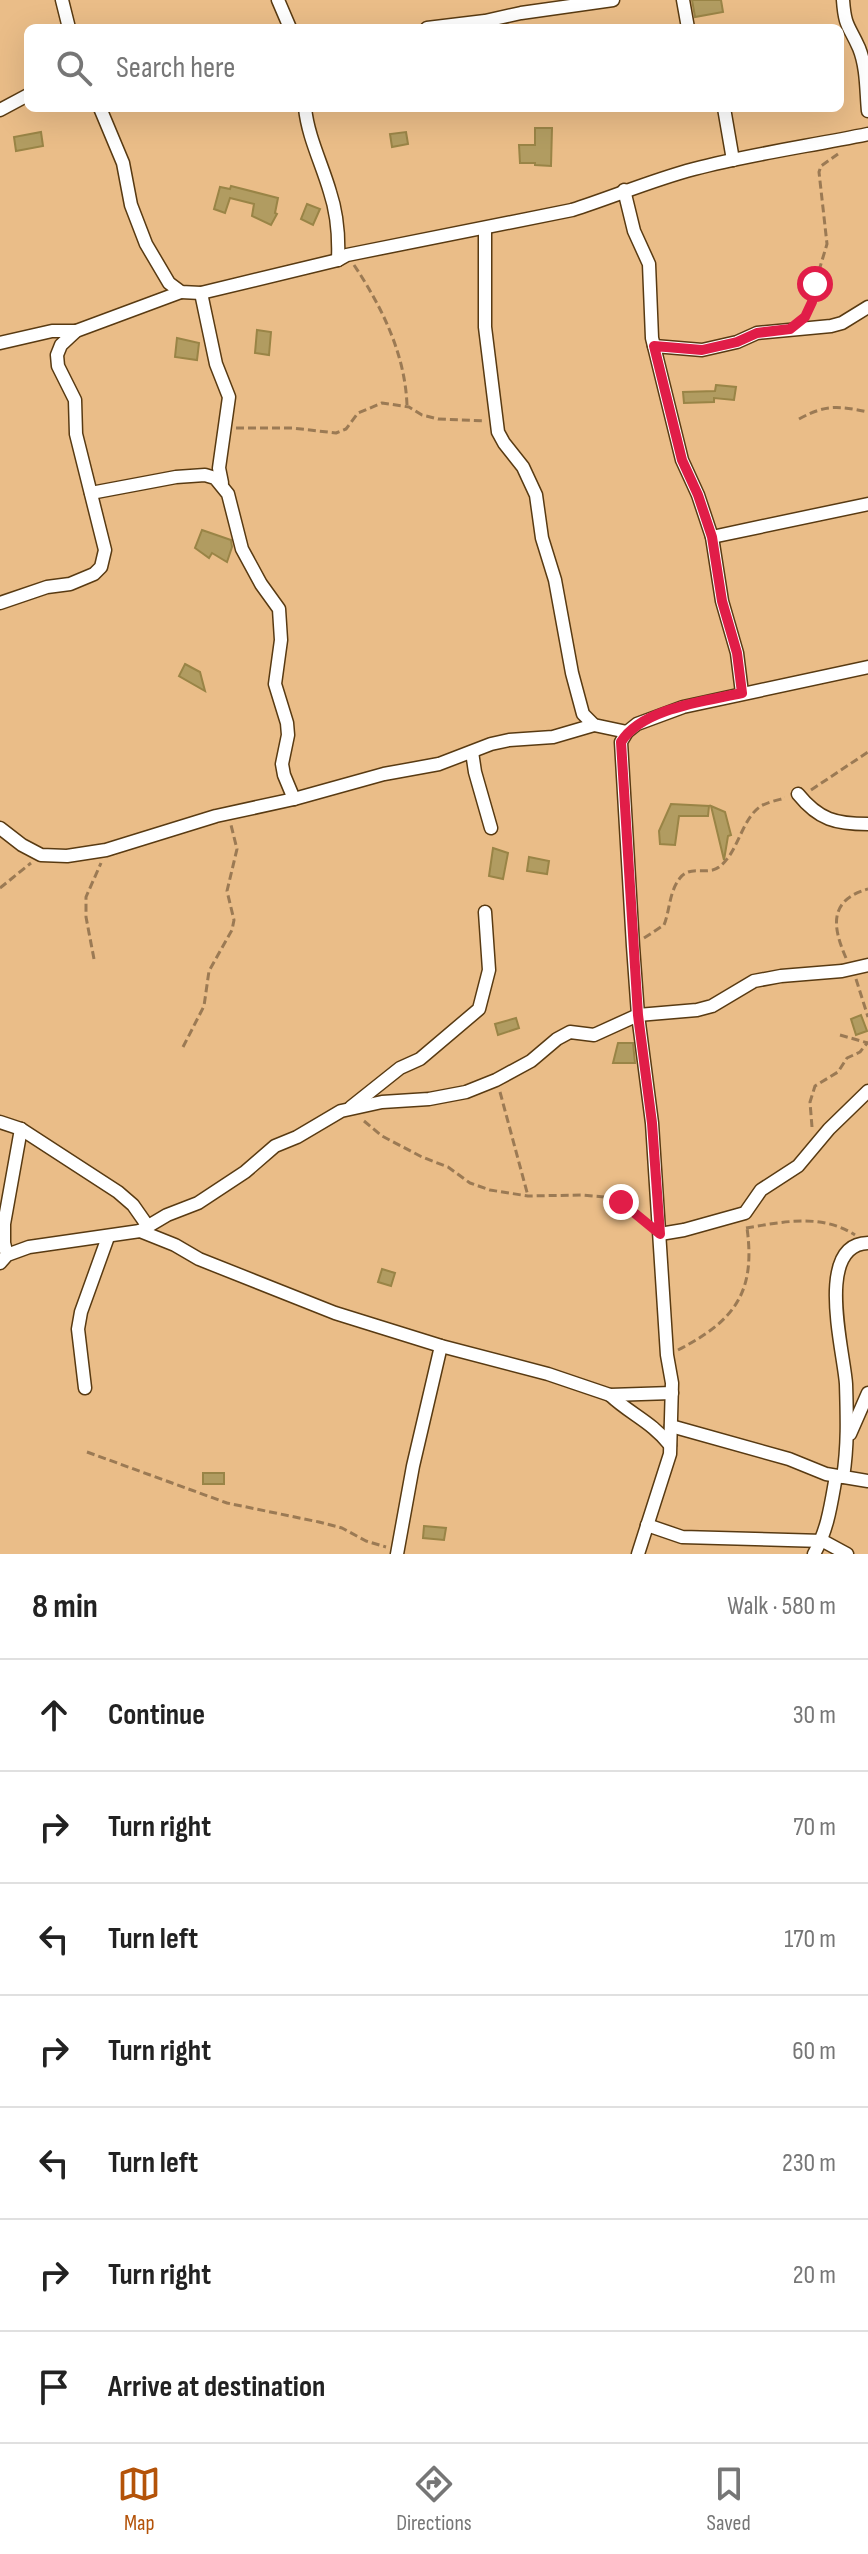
<!DOCTYPE html>
<html lang="en">
<head>
<meta charset="utf-8">
<style>
  :root { --surface:#fff; --page:#f2f2f2; --text:#222; --muted:#767676; --line:#e0e0e0; --accent:#b45309 }
  body { margin:0; font-family:"Sofia Sans Condensed",sans-serif; background:var(--page); color:var(--text) }
  .stop { position:absolute; width:24px; height:24px; margin:-18px; border:6px solid #e11d48; border-radius:50%; background:#fff }
  .stop.end { background:#e11d48; border-color:#fff; box-shadow:0 2px 8px #0008 }
  .list { margin:0; padding:0; list-style:none }
  h2 { display:flex; justify-content:space-between; align-items:center; height:104px; margin:0; padding:0 32px; font-size:34px }
  h2 small { font-size:26px; font-weight:400; color:var(--muted) }
  .list li { display:grid; grid-template-columns:52px 1fr auto; gap:24px; align-items:center; box-sizing:border-box; height:112px; padding:0 32px; border-top:2px solid var(--line) }
  .list b { display:block; font-size:30px; white-space:nowrap }
  .list em { font-size:26px; font-style:normal; color:var(--muted) }
  .icon { flex:none; width:44px; height:44px; fill:none; stroke:currentColor; stroke-width:2; stroke-linecap:round; stroke-linejoin:round }
  .map { position:relative; flex:none; width:868px; height:1554px; overflow:hidden }
  .search { position:absolute; background:var(--surface); box-shadow:0 8px 32px #0002; left:24px; right:24px; top:24px; height:88px; display:flex; align-items:center; gap:20px; box-sizing:border-box; padding:0 28px; border-radius:12px; color:var(--muted); font-size:30px }
  .sheet { height:888px; background:var(--surface) }
  nav { display:flex; justify-content:space-around; align-items:center; box-sizing:border-box; height:112px; border-top:2px solid var(--line); background:var(--surface); font-size:22px; color:var(--muted) }
  nav a { display:grid; justify-items:center; gap:4px }
  nav .on { color:var(--accent) }
  .map>svg:first-child { display:block }
  .building { fill:#b19c61; stroke:#998446; stroke-width:2 }
  .lines { fill:none; stroke-linecap:round; stroke-linejoin:round }
  .street-casing { stroke:#583a12; stroke-width:15 }
  .path { stroke:#9b7a54; stroke-width:3; stroke-dasharray:8 4; stroke-linecap:butt }
  .street { stroke:#fff; stroke-width:12 }
  .route { stroke:#e11d48; stroke-width:10 }
</style>
</head>
<body>
<div class="map">
<svg width="868" height="1554" viewBox="0 0 868 1554">
  <rect width="100%" height="100%" fill="#eabd88"/>
  <g class="building">
    <polygon points="692,0 721,0 723,12 695,17"/>
    <polygon points="535,128 552,128 551,166 535,165 535,163 520,163 519,145 535,145"/>
    <polygon points="41,132 43,146 16,151 14,137"/>
    <polygon points="406,132 408,144 392,147 390,134"/>
    <polygon points="231,186 278,198 275,213 277,214 271,225 252,216 254,204 230,198 225,213 214,209 220,187 230,189"/>
    <polygon points="307,204 320,209 313,225 301,219"/>
    <polygon points="257,330 271,332 269,355 255,353"/>
    <polygon points="177,338 199,343 197,360 175,357"/>
    <polygon points="716,385 736,387 734,400 714,398 714,402 684,403 683,392 715,391"/>
    <polygon points="202,530 231,540 232,547 227,562 212,553 209,558 195,548"/>
    <polygon points="185,664 200,672 205,691 179,676"/>
    <polygon points="671,804 709,806 708,816 679,816 675,845 660,844 659,831"/>
    <polygon points="711,806 725,812 731,835 728,836 724,860"/>
    <polygon points="493,848 508,853 503,879 489,876"/>
    <polygon points="529,857 549,861 547,874 527,871"/>
    <polygon points="861,1015 867,1031 856,1035 851,1019"/>
    <polygon points="516,1018 519,1028 498,1035 495,1024"/>
    <polygon points="618,1043 633,1043 635,1063 613,1063"/>
    <polygon points="382,1269 395,1273 391,1286 378,1282"/>
    <rect x="203" y="1473" width="21" height="11"/>
    <polygon points="424,1526 446,1528 444,1540 423,1538"/>
  </g>
  <g class="lines">
    <g class="street-casing">
      <g id="street">
        <polyline points="62,0 69,28"/>
        <polyline points="278,0 290,28"/>
        <polyline points="683,0 688,28"/>
        <path d="M843,0C845,28 849,25 859,48C867,68 866,90 868,111"/>
        <polyline points="427,28 485,21 521,13 613,0"/>
        <path d="M100,108L123,163L131,205L146,244L169,283L181,292L201,293L338,260L347,255L572,210C613,197 652,180 694,169C751,154 810,146 868,134"/>
        <path d="M305,108C308,137 322,164 330,192C337,213 339,237 338,260"/>
        <polyline points="724,108 733,160"/>
        <polyline points="0,110 28,95"/>
        <polyline points="624,190 634,231 649,264 652,338 682,460 698,495 712,537 722,601 737,653 742,693"/>
        <polyline points="485,228 485,327 498,432 504,443 523,467 536,495 542,538 555,580 572,673 583,714 594,725 627,732"/>
        <polyline points="201,293 216,364 229,397 219,468 222,483"/>
        <polyline points="0,343 52,331 76,331"/>
        <polyline points="654,346 702,350 737,342 757,333 831,326 842,323 868,307"/>
        <polyline points="91,493 176,477 205,475 215,478 228,494 242,549 261,584 279,609 281,640 275,684 287,723 288,735 282,764 284,775 294,799"/>
        <polyline points="712,537 868,504"/>
        <polyline points="0,603 47,587 70,584 94,574 101,567 105,550 76,434 75,400 58,366 57,355 61,345 76,331 181,292"/>
        <polyline points="472,752 475,772 491,828"/>
        <path d="M798,794C819,820 836,824 868,824"/>
        <polyline points="0,828 22,845 41,855 67,856 106,850 216,816 294,799 384,774 439,764 491,744 509,740 553,737 594,725"/>
        <polyline points="351,1107 400,1068 420,1059 479,1009 489,970 485,912"/>
        <polyline points="0,1122 21,1129 118,1192 133,1205 147,1225"/>
        <polyline points="140,1231 167,1215 198,1203 245,1172 275,1146 297,1137 341,1111 382,1102 429,1099 466,1092 496,1080 531,1061 557,1039 570,1032 594,1035 638,1015 697,1010 712,1006 754,981 781,976 842,971 868,965"/>
        <polyline points="660,1234 684,1230 745,1213 761,1190 798,1166 829,1129 868,1091"/>
        <polyline points="7,1255 4,1243 4,1224 21,1129"/>
        <polyline points="0,1263 7,1255 29,1247 140,1231 175,1245 199,1259 335,1313 441,1346 548,1374 610,1395 672,1393"/>
        <polyline points="85,1388 78,1329 81,1312 108,1237"/>
        <path d="M610,1395C630,1414 652,1422 670,1445"/>
        <polyline points="671,1426 789,1459 826,1474 868,1481"/>
        <polyline points="850,1434 868,1393"/>
        <path d="M843,1477C848,1446 847,1416 846,1384C844,1352 814,1244 868,1243"/>
        <polyline points="647,1525 682,1537 823,1541 847,1554"/>
        <polyline points="397,1554 413,1466 441,1346"/>
        <polyline points="638,1554 670,1454 672,1383 667,1355 652,1123 638,1015 633,946 621,742 627,732 637,724 683,707 868,667"/>
        <path d="M814,1554C828,1529 831,1504 836,1476"/>
      </g>
    </g>
    <g class="path">
      <path d="M354,265C382,307 405,354 407,405"/>
      <polyline points="805,317 827,244 819,172 821,166 838,154"/>
      <path d="M799,419C826,404 839,406 868,412"/>
      <polyline points="236,428 292,428 336,433 346,429 358,413 382,403 409,407 422,415 438,419 485,421"/>
      <polyline points="811,790 868,752"/>
      <polyline points="0,888 31,863"/>
      <path d="M644,938L664,925C670,910 669,892 680,878C691,864 707,876 719,867C739,852 741,819 761,806C768,802 778,800 785,798"/>
      <path d="M846,958C832,926 829,900 868,889"/>
      <polyline points="94,959 86,917 86,897 101,863"/>
      <polyline points="856,979 868,1017"/>
      <polyline points="840,1035 868,1043"/>
      <polyline points="183,1047 204,1006 209,971 232,930 234,920 227,891 237,849 231,825"/>
      <polyline points="500,1092 528,1196"/>
      <polyline points="364,1121 382,1136 422,1157 448,1167 470,1183 490,1190 528,1196 581,1195 604,1197 621,1202 645,1221"/>
      <polyline points="812,1127 810,1102 815,1086 838,1072 847,1058 860,1052 868,1042"/>
      <path d="M746,1228C783,1222 821,1213 855,1235"/>
      <path d="M678,1350C734,1321 756,1293 747,1228"/>
      <polyline points="87,1452 227,1503 319,1522 342,1528 366,1541 386,1547"/>
    </g>
    <use href="#street" class="street"/>
  </g>
  <g class="lines">
    <path class="route" d="M621,1202L660,1234L652,1123L638,1015L621,742C642,708 706,701 742,693L737,653L722,601L712,537L698,495L682,460L654,346L702,350L737,342L757,333L790,329L805,317L812,302L815,284"/>
  </g>
</svg>
<div class="stop" style="left:815px;top:284px"></div>
<div class="stop end" style="left:621px;top:1202px"></div>
<div class="search"><svg class="icon" aria-label="search" viewBox="0 0 24 24"><circle cx="10" cy="10" r="6"/><path d="M15 15l6 6"/></svg>Search here</div>
</div>
<section class="sheet">
<h2>8 min<small>Walk · 580 m</small></h2>
<ul class="list">
<li><svg class="icon" aria-label="ahead" viewBox="0 0 24 24"><path d="M12 20V5M6 11l6-6 6 6"/></svg><div><b>Continue</b></div><em>30 m</em></li>
<li><svg class="icon" aria-label="right" viewBox="0 0 24 24"><path d="M7 20v-9h11M14 6l5 5-5 5"/></svg><div><b>Turn right</b></div><em>70 m</em></li>
<li><svg class="icon" aria-label="left" viewBox="0 0 24 24"><path d="M17 20v-9H6M10 6l-5 5 5 5"/></svg><div><b>Turn left</b></div><em>170 m</em></li>
<li><svg class="icon" aria-label="right" viewBox="0 0 24 24"><path d="M7 20v-9h11M14 6l5 5-5 5"/></svg><div><b>Turn right</b></div><em>60 m</em></li>
<li><svg class="icon" aria-label="left" viewBox="0 0 24 24"><path d="M17 20v-9H6M10 6l-5 5 5 5"/></svg><div><b>Turn left</b></div><em>230 m</em></li>
<li><svg class="icon" aria-label="right" viewBox="0 0 24 24"><path d="M7 20v-9h11M14 6l5 5-5 5"/></svg><div><b>Turn right</b></div><em>20 m</em></li>
<li><svg class="icon" aria-label="arrive" viewBox="0 0 24 24"><path d="M6 21V4h12l-3 4 3 4H6"/></svg><div><b>Arrive at destination</b></div></li>
</ul>
</section>
<nav>
<a class="on"><svg class="icon" aria-label="map" viewBox="0 0 24 24"><path d="M3 6l6-2 6 2 6-2v14l-6 2-6-2-6 2zM9 4v14M15 6v14"/></svg>Map</a>
<a><svg class="icon" aria-label="directions" viewBox="0 0 24 24"><path d="M12 3l9 9-9 9-9-9zM9 14v-3h6M13 9l2 2-2 2"/></svg>Directions</a>
<a><svg class="icon" aria-label="saved" viewBox="0 0 24 24"><path d="M7 4h10v16l-5-4-5 4z"/></svg>Saved</a>
</nav>
</body>
</html>
